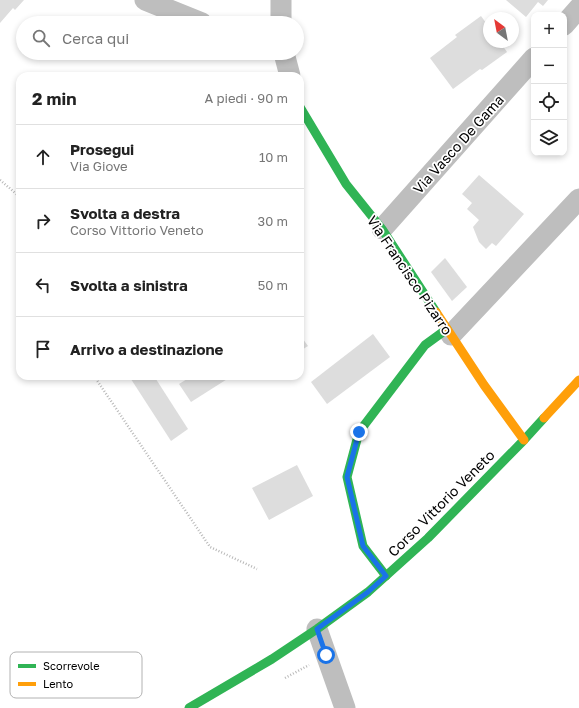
<!DOCTYPE html>
<html lang="it">
<head>
<meta charset="utf-8">
<style>
  :root { --surface:#fff; --page:#f2f2f2; --text:#222; --muted:#767676; --line:#e0e0e0 }
  body { margin:0; font-family:"Golos Text",sans-serif; background:var(--page); color:var(--text) }
  .controls { position:absolute; right:12px; top:12px; display:grid; overflow:hidden; border-radius:8px; box-shadow:0 2px 6px #0003 }
  .controls button { width:36px; height:36px; display:grid; place-items:center; padding:0; border:0; border-bottom:1px solid var(--line); background:var(--surface); color:var(--text); font:20px sans-serif }
  .compass { position:absolute; left:483px; top:12px; width:36px; height:36px; border-radius:50%; background:var(--surface); box-shadow:0 2px 6px #0003; rotate:328deg }
  .stop { position:absolute; width:12px; height:12px; margin:-9px; border:3px solid #1a73e8; border-radius:50%; background:#fff }
  .stop.end { background:#1a73e8; border-color:#fff; box-shadow:0 1px 4px #0008 }
  .list { margin:0; padding:0; list-style:none }
  h2 { display:flex; justify-content:space-between; align-items:center; height:52px; margin:0; padding:0 16px; font-size:17px }
  h2 small { font-size:13px; font-weight:400; color:var(--muted) }
  .list li { display:grid; grid-template-columns:26px 1fr auto; gap:12px; align-items:center; box-sizing:border-box; height:64px; padding:0 16px; border-top:1px solid var(--line) }
  .list b { display:block; font-size:15px; white-space:nowrap }
  .list p { margin:0; font-size:13px; white-space:nowrap; color:var(--muted) }
  .list em { font-size:13px; font-style:normal; color:var(--muted) }
  .icon { flex:none; width:22px; height:22px; fill:none; stroke:currentColor; stroke-width:2; stroke-linecap:round; stroke-linejoin:round }
  .map { position:relative; flex:none; width:579px; height:708px; overflow:hidden }
  .search { position:absolute; background:var(--surface); box-shadow:0 2px 6px #0003; left:16px; top:16px; width:288px; height:44px; display:flex; align-items:center; gap:10px; box-sizing:border-box; padding:0 14px; border-radius:22px; color:var(--muted); font-size:15px }
  .panel { position:absolute; background:var(--surface); box-shadow:0 2px 6px #0003; left:16px; top:72px; width:288px; height:308px; border-radius:12px }
  .map>svg:first-child { display:block }
  .building { fill:#ddd }
  .lines { fill:none; stroke-linecap:round; stroke-linejoin:round }
  .path { stroke:#b8b8b8; stroke-width:2.5; stroke-dasharray:1 2; stroke-linecap:butt }
  .street { stroke:#bebebe; stroke-width:21 }
  .fast { stroke:#30b455; stroke-width:9 }
  .slow { stroke:#ff9f0a; stroke-width:9 }
  .route { stroke:#1a73e8; stroke-width:5 }
  .labels { text-anchor:middle; dominant-baseline:central; stroke-width:3.5; stroke-linejoin:round; paint-order:stroke }
  .street-label { font-size:14px; fill:#000; stroke:#fff }
  .key { fill:#fff; stroke:#b2b2b2; stroke-width:1 }
  .key-label { font-size:11px; fill:#000 }
</style>
</head>
<body>
<div class="map">
<svg width="579" height="708" viewBox="0 0 579 708">
  <rect width="100%" height="100%" fill="#fff"/>
  <g class="building">
    <polygon points="0,0 24,0 15,10 13,8 0,23"/>
    <polygon points="506,0 548,0 543,6 538,2 526,17"/>
    <polygon points="481,16 489,27 489,42 500,42 507,52 482,70 480,69 453,89 430,58 457,37 455,35"/>
    <polygon points="479,175 524,214 496,246 492,243 486,249 479,242 473,227 479,220 467,209 472,203 462,194"/>
    <polygon points="445,258 467,287 452,301 431,272"/>
    <polygon points="373,334 390,357 327,404 311,382"/>
    <polygon points="300,335 308,346 300,351"/>
    <polygon points="129,376 154,376 188,429 171,441"/>
    <polygon points="192,376 232,376 191,402 179,384"/>
    <polygon points="297,465 313,496 269,520 252,488"/>
  </g>
  <g class="lines">
    <g class="path">
      <polyline points="0,180 20,197"/>
      <polyline points="94,376 210,547 257,569"/>
      <polyline points="285,678 309,665"/>
    </g>
    <g class="street">
      <polyline points="145,0 202,23"/>
      <polyline points="281,23 281,0"/>
      <polyline points="564,25 579,8"/>
      <polyline points="284,53 290,76"/>
      <polyline points="382,229 534,58"/>
      <polyline points="451,335 579,199"/>
      <polyline points="317,629 345,708"/>
    </g>
    <g class="fast">
      <polyline points="300,107 346,184 382,229 436,312"/>
      <polyline points="386,576 363,546 347,477 359,432 425,345 447,329"/>
      <polyline points="189,708 272,659 317,629 368,592 428,538 524,440 544,418"/>
    </g>
    <g class="slow">
      <polyline points="436,312 484,385 524,440"/>
      <polyline points="544,418 579,380"/>
    </g>
  </g>
  <g class="lines">
    <polyline class="route" points="326,655 317,629 368,592 386,576 363,546 347,477 359,432"/>
  </g>
  <g class="labels">
    <g class="street-label">
      <text transform="translate(458 144) rotate(-48)">Via Vasco De Gama</text>
      <text transform="translate(410 275) rotate(56)">Via Francisco Pizarro</text>
      <text transform="translate(441 503) rotate(-45)">Corso Vittorio Veneto</text>
    </g>
  </g>
  <rect x="10" y="652" width="132" height="46" rx="6" class="key"/>
  <rect x="18" y="664" width="18" height="4" fill="#30b455"/>
  <rect x="18" y="682" width="18" height="4" fill="#ff9f0a"/>
  <g class="key-label">
    <text x="43" y="670">Scorrevole</text>
    <text x="43" y="688">Lento</text>
  </g>
</svg>
<div class="controls">
<button>+</button>
<button>−</button>
<button><svg class="icon" aria-label="locate" viewBox="0 0 24 24"><circle cx="12" cy="12" r="6"/><path d="M12 2v4M12 18v4M2 12h4M18 12h4"/></svg></button>
<button><svg class="icon" aria-label="layers" viewBox="0 0 24 24"><path d="M12 4l9 5-9 5-9-5zM3 14l9 5 9-5"/></svg></button>
</div>
<svg class="compass" viewBox="-18 -18 36 36"><path d="M0-13l5 13h-10z" fill="#e53935"/><path d="M0 13l5-13h-10z" fill="#767676"/></svg>
<div class="stop" style="left:326px;top:655px"></div>
<div class="stop end" style="left:359px;top:432px"></div>
<div class="search"><svg class="icon" aria-label="search" viewBox="0 0 24 24"><circle cx="10" cy="10" r="6"/><path d="M15 15l6 6"/></svg>Cerca qui</div>
<section class="panel">
<h2>2 min<small>A piedi · 90 m</small></h2>
<ul class="list">
<li><svg class="icon" aria-label="ahead" viewBox="0 0 24 24"><path d="M12 20V5M6 11l6-6 6 6"/></svg><div><b>Prosegui</b><p>Via Giove</p></div><em>10 m</em></li>
<li><svg class="icon" aria-label="right" viewBox="0 0 24 24"><path d="M7 20v-9h11M14 6l5 5-5 5"/></svg><div><b>Svolta a destra</b><p>Corso Vittorio Veneto</p></div><em>30 m</em></li>
<li><svg class="icon" aria-label="left" viewBox="0 0 24 24"><path d="M17 20v-9H6M10 6l-5 5 5 5"/></svg><div><b>Svolta a sinistra</b></div><em>50 m</em></li>
<li><svg class="icon" aria-label="arrive" viewBox="0 0 24 24"><path d="M6 21V4h12l-3 4 3 4H6"/></svg><div><b>Arrivo a destinazione</b></div></li>
</ul>
</section>
</div>
</body>
</html>
